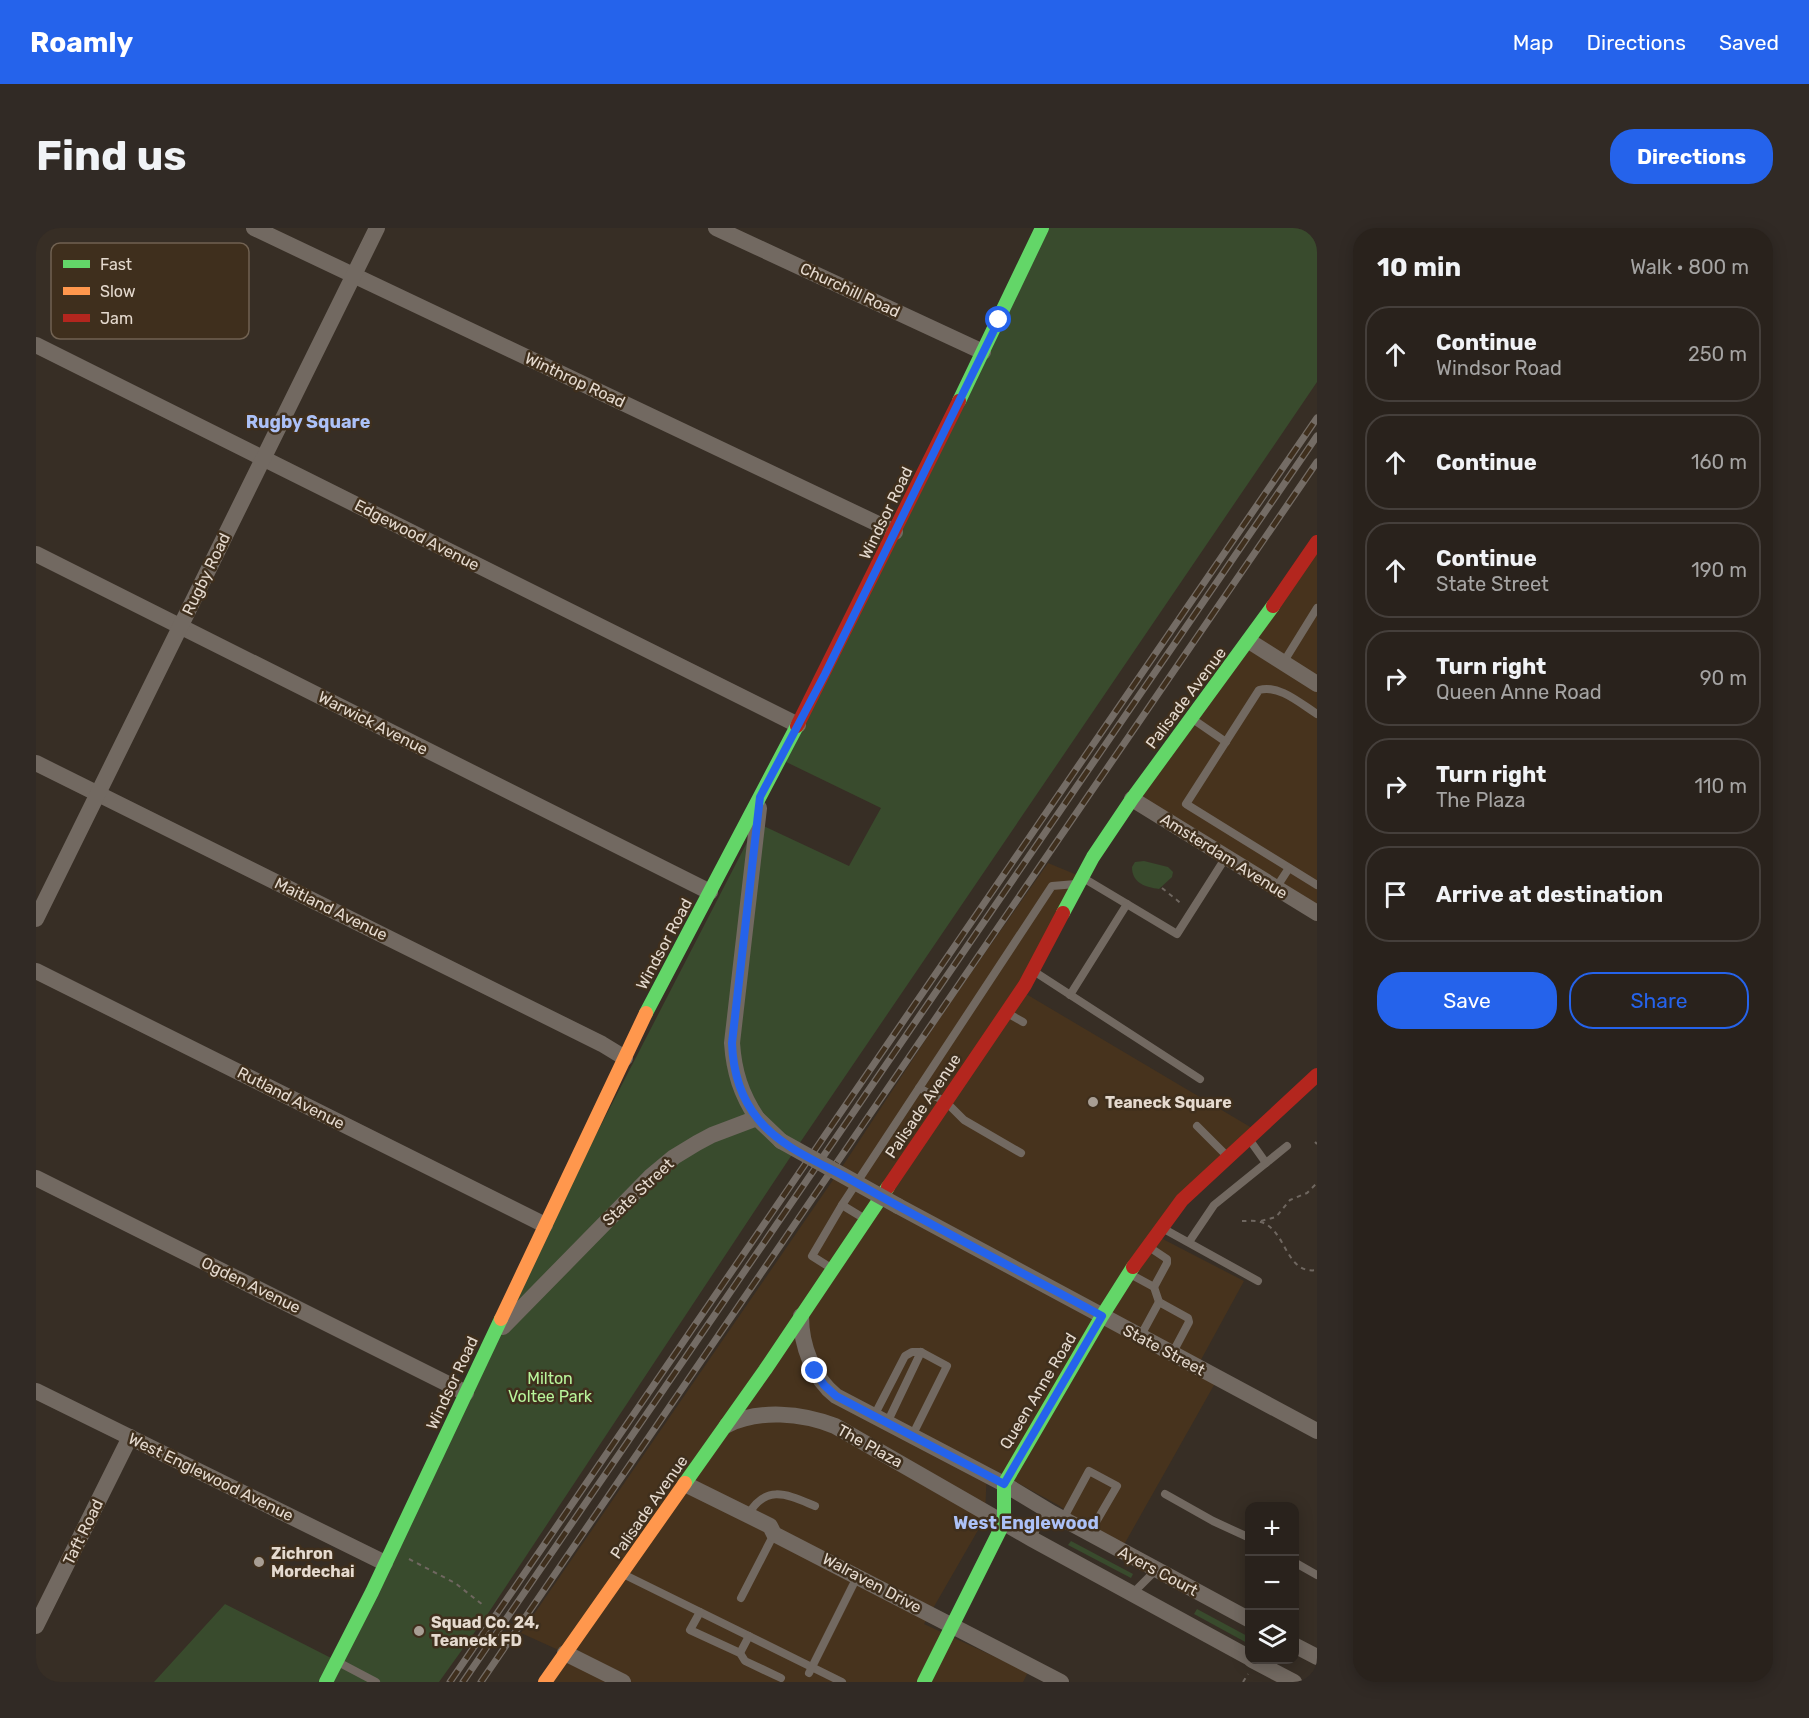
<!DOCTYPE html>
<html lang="en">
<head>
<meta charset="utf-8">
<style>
  :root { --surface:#29221c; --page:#312a25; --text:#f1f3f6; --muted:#a5a4a3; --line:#453f3b; --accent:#2563eb }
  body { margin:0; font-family:Rubik,sans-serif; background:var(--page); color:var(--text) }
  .controls { position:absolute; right:18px; bottom:18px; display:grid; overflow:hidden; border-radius:12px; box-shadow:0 3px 15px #0003 }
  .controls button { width:54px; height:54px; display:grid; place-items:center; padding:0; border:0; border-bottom:2px solid var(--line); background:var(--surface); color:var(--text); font:30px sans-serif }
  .stop { position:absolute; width:18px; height:18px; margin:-14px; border:4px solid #2563eb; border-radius:50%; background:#fff }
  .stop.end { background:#2563eb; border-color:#fff; box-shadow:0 2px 6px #0008 }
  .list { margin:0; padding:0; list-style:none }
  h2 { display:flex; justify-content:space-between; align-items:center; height:78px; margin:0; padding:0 24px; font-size:26px }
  h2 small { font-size:20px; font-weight:400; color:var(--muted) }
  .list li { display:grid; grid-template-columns:39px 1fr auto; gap:18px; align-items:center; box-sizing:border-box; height:96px; margin:0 12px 12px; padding:0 12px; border:2px solid var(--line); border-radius:24px }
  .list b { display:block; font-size:22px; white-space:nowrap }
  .list p { margin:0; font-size:20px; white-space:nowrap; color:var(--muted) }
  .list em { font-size:20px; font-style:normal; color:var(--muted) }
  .actions { display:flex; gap:12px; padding:18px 24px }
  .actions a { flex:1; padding:14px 0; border:2px solid var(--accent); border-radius:24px; text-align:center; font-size:21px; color:var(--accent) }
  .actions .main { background:var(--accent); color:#fff }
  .icon { flex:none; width:33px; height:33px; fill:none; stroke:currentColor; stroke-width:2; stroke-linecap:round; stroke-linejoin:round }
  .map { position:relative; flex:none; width:1281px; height:1454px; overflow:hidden; border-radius:24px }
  header { display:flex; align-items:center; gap:36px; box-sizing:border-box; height:84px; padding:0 30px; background:var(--accent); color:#fff }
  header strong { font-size:28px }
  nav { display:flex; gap:33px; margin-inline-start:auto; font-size:21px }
  .intro { display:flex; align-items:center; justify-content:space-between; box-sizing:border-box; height:144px; padding:0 36px }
  h1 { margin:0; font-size:42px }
  .button { padding:15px 27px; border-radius:24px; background:var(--accent); color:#fff; font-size:21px; font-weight:700 }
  main { display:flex; gap:36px; padding:0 36px }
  aside { flex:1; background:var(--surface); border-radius:24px; box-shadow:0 3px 15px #0003 }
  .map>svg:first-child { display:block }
  .built { fill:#47331d }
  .green { fill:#394b2d }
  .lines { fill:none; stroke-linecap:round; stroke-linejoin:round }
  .path { stroke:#6f6760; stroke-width:2; stroke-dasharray:4.5 4.5; stroke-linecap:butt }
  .lane { stroke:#726961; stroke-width:8 }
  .street { stroke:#726961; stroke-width:16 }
  .fast { stroke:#63d668; stroke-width:14 }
  .slow { stroke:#ff974d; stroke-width:14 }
  .jam { stroke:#b3261e; stroke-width:14 }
  .rail-casing { stroke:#746c65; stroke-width:7 }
  .rail { stroke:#3f2f1d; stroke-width:4.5; stroke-dasharray:14; stroke-linecap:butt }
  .street-bridge { stroke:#726961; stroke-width:16 }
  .route { stroke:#2563eb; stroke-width:8 }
  .poi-dot { fill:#a89e94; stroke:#3f2f1d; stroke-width:2 }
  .labels { text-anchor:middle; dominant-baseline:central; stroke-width:5; stroke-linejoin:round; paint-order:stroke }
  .street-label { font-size:16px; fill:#e5dacf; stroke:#3f2f1d }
  .poi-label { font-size:16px; font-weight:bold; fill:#e5dacf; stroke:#3f2f1d; text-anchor:start }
  .park-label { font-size:16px; fill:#b9f59b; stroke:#3f2f1d }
  .neighbourhood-label { font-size:18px; font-weight:bold; fill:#acc1f7; stroke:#3f2f1d }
  .key { fill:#3f2f1d; stroke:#716252; stroke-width:1.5 }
  .key-label { font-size:16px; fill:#e5dacf }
</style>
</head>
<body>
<header>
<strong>Roamly</strong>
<nav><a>Map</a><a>Directions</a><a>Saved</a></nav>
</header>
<div class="intro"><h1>Find us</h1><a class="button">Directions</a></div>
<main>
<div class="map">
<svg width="1281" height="1454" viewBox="0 0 1281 1454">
  <rect width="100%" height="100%" fill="#372e25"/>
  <g class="built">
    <polygon points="1281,314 1281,685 1096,571"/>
    <polygon points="1012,635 1046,649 985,763 1221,903 1119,1007 1208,1053 1161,1139 1182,1150 1085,1322 1022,1277 951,1238 949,1290 888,1396 992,1444 987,1454 509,1454 529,1425 485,1405 810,933 911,779"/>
  </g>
  <g class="green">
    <polygon points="1006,0 1281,0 1281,154 759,922 451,1387 403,1454 118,1454 189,1376 299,1432 454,1112 721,595 813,638 845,580 744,531"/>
    <path d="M1108,633L1132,639L1137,644L1136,649L1123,661C1109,659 1096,655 1096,639L1099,634Z"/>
    <polygon points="1035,1313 1097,1346 1095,1350 1032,1317"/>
    <polygon points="1161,1381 1213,1409 1213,1416 1158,1386"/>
  </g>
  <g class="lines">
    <g class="path">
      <polyline points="1126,660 1147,677"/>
      <polyline points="1279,914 1281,916"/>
      <path d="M1206,993C1212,993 1219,992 1225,994C1251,1002 1249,1047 1281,1042"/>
      <polyline points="1225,993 1240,989 1254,972 1271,965 1281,955"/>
      <polyline points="373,1331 419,1355 447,1377"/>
      <polyline points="1207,1454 1212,1446"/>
    </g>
    <g class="lane">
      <polyline points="1247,435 1281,380"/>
      <path d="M1281,486C1265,476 1243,456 1223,462L1150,576L1281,657"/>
      <polyline points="1158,492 1190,514"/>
      <polyline points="1049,651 1141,706 1190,629"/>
      <polyline points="1240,660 1253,640"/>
      <polyline points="999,744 1164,851"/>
      <polyline points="1034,767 1091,676"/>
      <polyline points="973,786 987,794"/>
      <polyline points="1161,898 1190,927"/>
      <polyline points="1213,911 1230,935"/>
      <polyline points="985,925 928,892 910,874 883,860 1016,658 1040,656"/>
      <polyline points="806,977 829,991"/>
      <polyline points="1128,1001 1222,1053"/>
      <polyline points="1153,1014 1178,977 1251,918"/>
      <polyline points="1113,1019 1131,1031 1131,1035 1118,1059"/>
      <polyline points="795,1040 776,1028 806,977 883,860"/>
      <polyline points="1094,1046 1118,1059 1123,1074 1152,1090 1153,1094 1136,1126"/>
      <polyline points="1104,1109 1123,1074"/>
      <polyline points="838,1188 869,1128 876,1124 885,1124"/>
      <polyline points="851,1195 885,1124 911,1138 876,1208"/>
      <polyline points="1129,1266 1177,1293 1214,1310"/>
      <path d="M712,1287C730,1255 752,1267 779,1278"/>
      <polyline points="1027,1291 1053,1243 1081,1258 1053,1306"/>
      <polyline points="996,1311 1003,1294 1015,1285"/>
      <polyline points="1258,1334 1281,1347"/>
      <polyline points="587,1346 806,1454"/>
      <polyline points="1096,1366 1120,1342"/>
      <polyline points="705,1370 738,1306"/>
      <polyline points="664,1384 654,1402 704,1425 709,1433 745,1450"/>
      <polyline points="704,1425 713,1408"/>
      <polyline points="302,1434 340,1454"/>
      <polyline points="773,1445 821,1349"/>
    </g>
    <g class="street">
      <polyline points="218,0 859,304"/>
      <polyline points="680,0 947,124"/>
      <polyline points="0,117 762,497"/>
      <polyline points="0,326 674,664"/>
      <polyline points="1213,413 1281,456"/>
      <polyline points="0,535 566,816 589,830"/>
      <polyline points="1096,571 1281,685"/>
      <polyline points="0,691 341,0"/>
      <polyline points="0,743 509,997"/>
      <path d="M721,890C705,866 698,844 696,815L723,580"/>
      <polyline points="0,950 430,1165"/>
      <polyline points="862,978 1281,1203"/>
      <path d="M765,1088C765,1117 777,1150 800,1168L968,1256L1016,1285L1214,1392"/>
      <polyline points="467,1099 614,949 638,929 661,915 676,907 721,890 745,913"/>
      <polyline points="0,1163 349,1335"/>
      <path d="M691,1197C723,1181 766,1185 799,1198L996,1311L1214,1430"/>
      <polyline points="649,1256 734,1298 738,1306 1025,1454"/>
      <polyline points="0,1398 94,1209"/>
      <polyline points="1258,1417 1281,1429"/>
      <polyline points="529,1425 587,1454"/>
      <polyline points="1216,1432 1258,1454"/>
    </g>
    <g class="fast">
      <polyline points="923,173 1006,0"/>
      <polyline points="1027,685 1057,629 1096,571 1237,378"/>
      <polyline points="610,785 761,498"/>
      <polyline points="649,1255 729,1142 852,959"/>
      <polyline points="290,1454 336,1364 465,1091"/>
      <polyline points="888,1454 968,1294 968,1256 1066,1088 1097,1039"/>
    </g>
    <g class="slow">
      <polyline points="465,1091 610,785"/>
      <polyline points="509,1454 649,1255"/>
    </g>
    <g class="jam">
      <polyline points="1237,378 1281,314"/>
      <polyline points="761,498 923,173"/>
      <polyline points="852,959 989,757 1027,685"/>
      <polyline points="1097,1039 1146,972 1281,847"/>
    </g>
    <g class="rail-casing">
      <g id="rail">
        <polyline points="414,1454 1281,190"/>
        <polyline points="427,1454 1281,208"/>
        <polyline points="445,1454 1281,234"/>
      </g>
    </g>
    <use href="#rail" class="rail"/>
    <polyline class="street-bridge" points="745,913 862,978"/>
  </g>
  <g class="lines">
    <path class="route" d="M779,1143L788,1157L800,1168L968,1256L1066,1088C983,1043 899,999 817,953C785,935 745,920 722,891C704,869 697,843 696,815L724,569L789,446L963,92"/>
  </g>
  <g class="poi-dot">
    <circle cx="1057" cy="874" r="6"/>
    <circle cx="223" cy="1334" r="6"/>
    <circle cx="383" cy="1403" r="6"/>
  </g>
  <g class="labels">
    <g class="street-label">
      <text transform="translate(814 62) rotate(25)">Churchill Road</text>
      <text transform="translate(539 152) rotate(25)">Winthrop Road</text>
      <text transform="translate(850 285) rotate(-64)">Windsor Road</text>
      <text transform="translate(381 307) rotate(27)">Edgewood Avenue</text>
      <text transform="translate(170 346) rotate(-64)">Rugby Road</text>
      <text transform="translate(1150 470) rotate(-53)">Palisade Avenue</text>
      <text transform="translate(337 495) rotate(27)">Warwick Avenue</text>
      <text transform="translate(1188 628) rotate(32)">Amsterdam Avenue</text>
      <text transform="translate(295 681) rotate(26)">Maitland Avenue</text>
      <text transform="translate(628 716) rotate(-62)">Windsor Road</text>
      <text transform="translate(255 870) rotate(27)">Rutland Avenue</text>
      <text transform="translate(887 878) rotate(-56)">Palisade Avenue</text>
      <text transform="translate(602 964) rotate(-43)">State Street</text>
      <text transform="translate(215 1057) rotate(26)">Ogden Avenue</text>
      <text transform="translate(1128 1122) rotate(28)">State Street</text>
      <text transform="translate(416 1155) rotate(-65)">Windsor Road</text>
      <text transform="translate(1002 1163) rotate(-59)">Queen Anne Road</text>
      <text transform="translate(834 1218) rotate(29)">The Plaza</text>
      <text transform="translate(175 1249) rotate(26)">West Englewood Avenue</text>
      <text transform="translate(613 1279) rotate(-55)">Palisade Avenue</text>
      <text transform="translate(47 1304) rotate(-64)">Taft Road</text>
      <text transform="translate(1122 1343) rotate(28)">Ayers Court</text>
      <text transform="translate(836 1355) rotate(28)">Walraven Drive</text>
    </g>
    <g class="poi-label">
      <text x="1069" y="874">Teaneck Square</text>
      <text x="235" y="1325">Zichron<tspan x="235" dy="18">Mordechai</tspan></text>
      <text x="395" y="1394">Squad Co. 24,<tspan x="395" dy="18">Teaneck FD</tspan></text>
    </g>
    <g class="park-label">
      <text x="514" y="1150">Milton<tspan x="514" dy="18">Voltee Park</tspan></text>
    </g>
    <g class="neighbourhood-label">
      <text x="272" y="194">Rugby Square</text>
      <text x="990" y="1295">West Englewood</text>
    </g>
  </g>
  <rect x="15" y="15" width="198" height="96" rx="9" class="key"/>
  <rect x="27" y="32" width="27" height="8" fill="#63d668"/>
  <rect x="27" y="59" width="27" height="8" fill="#ff974d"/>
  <rect x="27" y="86" width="27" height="8" fill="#b3261e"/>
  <g class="key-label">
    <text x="64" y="42">Fast</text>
    <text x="64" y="69">Slow</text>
    <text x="64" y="96">Jam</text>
  </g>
</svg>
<div class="controls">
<button>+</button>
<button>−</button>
<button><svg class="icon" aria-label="layers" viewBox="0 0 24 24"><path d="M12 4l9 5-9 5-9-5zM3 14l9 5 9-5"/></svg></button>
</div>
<div class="stop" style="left:963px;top:92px"></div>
<div class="stop end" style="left:779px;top:1143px"></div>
</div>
<aside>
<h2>10 min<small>Walk · 800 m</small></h2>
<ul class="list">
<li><svg class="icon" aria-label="ahead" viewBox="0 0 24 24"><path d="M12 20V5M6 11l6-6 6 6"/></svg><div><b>Continue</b><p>Windsor Road</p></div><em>250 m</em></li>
<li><svg class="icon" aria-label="ahead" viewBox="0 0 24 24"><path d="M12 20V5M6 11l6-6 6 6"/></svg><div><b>Continue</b></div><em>160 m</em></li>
<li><svg class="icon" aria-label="ahead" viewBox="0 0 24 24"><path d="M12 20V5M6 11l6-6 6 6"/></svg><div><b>Continue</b><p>State Street</p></div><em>190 m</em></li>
<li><svg class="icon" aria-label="right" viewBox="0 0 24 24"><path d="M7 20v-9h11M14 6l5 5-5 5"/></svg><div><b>Turn right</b><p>Queen Anne Road</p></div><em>90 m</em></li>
<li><svg class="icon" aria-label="right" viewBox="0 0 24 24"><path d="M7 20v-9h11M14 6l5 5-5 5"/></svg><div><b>Turn right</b><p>The Plaza</p></div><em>110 m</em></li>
<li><svg class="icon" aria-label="arrive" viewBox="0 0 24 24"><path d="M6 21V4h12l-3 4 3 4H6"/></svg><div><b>Arrive at destination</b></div></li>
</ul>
<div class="actions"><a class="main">Save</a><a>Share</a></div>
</aside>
</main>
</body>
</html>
